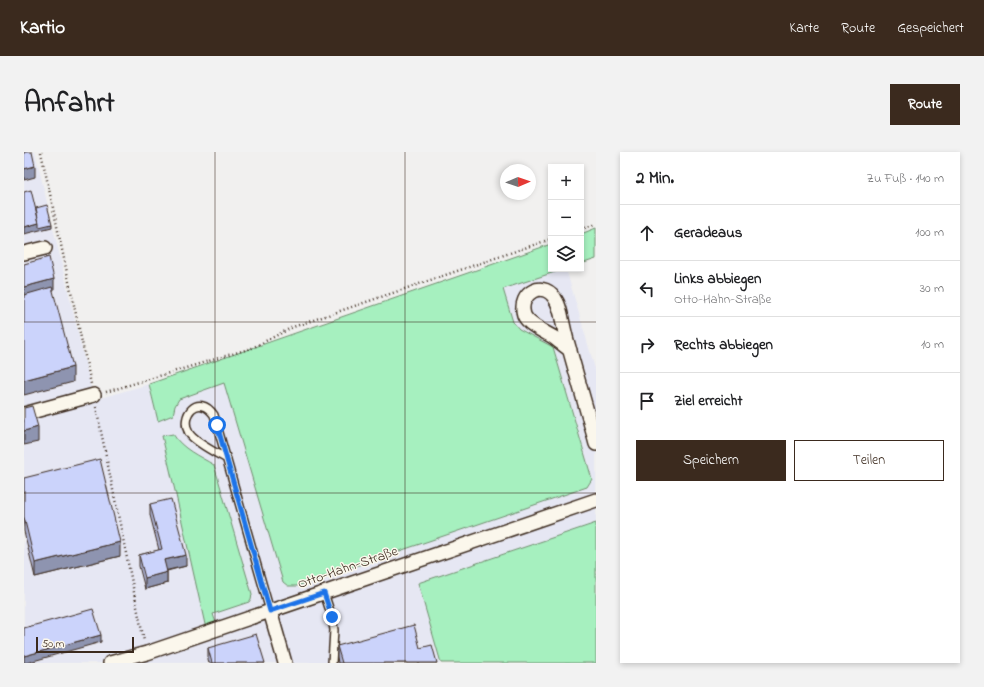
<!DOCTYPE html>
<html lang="de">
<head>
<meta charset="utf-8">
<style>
  :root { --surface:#fff; --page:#f2f2f2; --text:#202124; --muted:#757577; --line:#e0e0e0; --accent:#3b2a1e }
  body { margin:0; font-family:"Indie Flower",sans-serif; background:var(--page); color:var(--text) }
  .controls { position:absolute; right:12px; top:12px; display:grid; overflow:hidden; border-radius:0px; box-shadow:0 2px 6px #0003 }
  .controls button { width:36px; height:36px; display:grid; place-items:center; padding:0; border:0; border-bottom:1px solid var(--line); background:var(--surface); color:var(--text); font:20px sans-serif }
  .compass { position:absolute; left:476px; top:12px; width:36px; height:36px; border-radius:50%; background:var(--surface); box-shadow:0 2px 6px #0003; rotate:88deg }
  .scale { position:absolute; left:12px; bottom:10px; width:98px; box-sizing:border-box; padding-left:4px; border:2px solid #3b2a1e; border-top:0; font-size:11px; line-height:14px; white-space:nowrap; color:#3b2a1e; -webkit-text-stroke:3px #fbf7ec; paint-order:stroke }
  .stop { position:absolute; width:12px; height:12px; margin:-9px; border:3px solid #1a73e8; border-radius:50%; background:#fff }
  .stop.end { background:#1a73e8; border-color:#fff; box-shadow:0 1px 4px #0008 }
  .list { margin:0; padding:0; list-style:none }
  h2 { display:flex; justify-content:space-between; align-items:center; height:52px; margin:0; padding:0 16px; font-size:17px }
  h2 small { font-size:13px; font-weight:400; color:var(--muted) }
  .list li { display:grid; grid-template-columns:26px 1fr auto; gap:12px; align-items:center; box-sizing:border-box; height:56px; padding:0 16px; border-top:1px solid var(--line) }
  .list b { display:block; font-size:15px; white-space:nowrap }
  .list p { margin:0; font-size:13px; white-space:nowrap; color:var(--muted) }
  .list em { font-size:13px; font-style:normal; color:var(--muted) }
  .actions { display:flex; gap:8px; padding:12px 16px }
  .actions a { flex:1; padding:9px 0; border:1px solid var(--accent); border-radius:0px; text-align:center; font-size:14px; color:var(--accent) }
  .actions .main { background:var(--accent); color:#fff }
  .icon { flex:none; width:22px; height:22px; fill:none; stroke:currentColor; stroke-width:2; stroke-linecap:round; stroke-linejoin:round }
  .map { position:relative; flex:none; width:572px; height:511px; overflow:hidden; border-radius:0px }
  header { display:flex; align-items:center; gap:24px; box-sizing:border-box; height:56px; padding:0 20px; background:var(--accent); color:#fff }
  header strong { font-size:19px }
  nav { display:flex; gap:22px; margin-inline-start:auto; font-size:14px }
  .intro { display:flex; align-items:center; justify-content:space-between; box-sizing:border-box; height:96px; padding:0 24px }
  h1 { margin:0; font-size:28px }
  .button { padding:10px 18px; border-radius:0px; background:var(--accent); color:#fff; font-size:14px; font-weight:700 }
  main { display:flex; gap:24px; padding:0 24px }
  aside { flex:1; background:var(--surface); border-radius:0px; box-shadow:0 2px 6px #0003 }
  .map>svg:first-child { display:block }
  .built { fill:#e6e7f3; fill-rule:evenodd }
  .green { fill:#a6f0bf; stroke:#708d6e }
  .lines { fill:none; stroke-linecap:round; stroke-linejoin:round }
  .service-casing { stroke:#3b2a1e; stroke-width:10 }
  .minor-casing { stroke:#3b2a1e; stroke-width:16 }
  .path { stroke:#3b2a1e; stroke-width:2.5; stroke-dasharray:1 3; stroke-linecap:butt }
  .service { stroke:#fbf7ec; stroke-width:7 }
  .minor { stroke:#fbf7ec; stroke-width:13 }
  .wall { fill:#afb5d8; stroke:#3b2a1e }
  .shaded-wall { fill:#8e94b0; stroke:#3b2a1e }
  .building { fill:#cbd3fb; stroke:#3b2a1e }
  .route { stroke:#1a73e8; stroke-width:5 }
  .grid { fill:none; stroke:#3b2a1e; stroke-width:1; stroke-opacity:0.55 }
  .labels { text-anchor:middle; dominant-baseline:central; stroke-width:3; stroke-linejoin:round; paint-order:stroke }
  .street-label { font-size:14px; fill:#3b2a1e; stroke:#fbf7ec }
</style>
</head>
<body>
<header>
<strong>Kartio</strong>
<nav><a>Karte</a><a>Route</a><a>Gespeichert</a></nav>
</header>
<div class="intro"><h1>Anfahrt</h1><a class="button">Route</a></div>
<main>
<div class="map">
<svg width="572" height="511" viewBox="0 0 572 511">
  <rect width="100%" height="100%" fill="#f1f0ef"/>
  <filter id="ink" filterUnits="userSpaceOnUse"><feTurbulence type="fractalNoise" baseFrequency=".025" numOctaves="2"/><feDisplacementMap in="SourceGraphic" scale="8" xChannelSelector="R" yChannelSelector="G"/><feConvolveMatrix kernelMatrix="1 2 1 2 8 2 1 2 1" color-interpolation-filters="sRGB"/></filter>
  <g filter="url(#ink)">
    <path class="built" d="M0,0H11L70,248L125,232L134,269L149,263L151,254L155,247L200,230L259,430L264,434L563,335L568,327L529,195L495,177L489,170L479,137L540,117H542L572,220V371L394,431L417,511H0ZM149,282L153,289L161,296L225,450L189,462L152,343L138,285Z"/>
    <g class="green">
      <polygon points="572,76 572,107 557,112 557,82"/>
      <polygon points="527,92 527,117 540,117 479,137 489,170 495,177 529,195 568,327 563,335 273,434 264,434 259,430 200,231 155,247 151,254 149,263 134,269 125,232"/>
      <path d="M149,282C158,297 175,304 190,313L228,442L227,447L225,450L189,462L193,474L182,477L152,343L138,284Z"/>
      <polygon points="572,371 572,511 417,511 394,431"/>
    </g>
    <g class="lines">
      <g class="service-casing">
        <g id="service">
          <path d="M203,307C194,302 170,290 165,281C155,264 174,240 190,263L246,459"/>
          <polyline points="300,441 308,465 310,478 308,511"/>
        </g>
      </g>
      <g class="minor-casing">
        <g id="minor">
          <polyline points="0,101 21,96"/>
          <path d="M546,198C540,194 535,189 529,185C521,180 504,173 500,163C493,141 521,125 533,150C535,154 536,158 537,162C539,172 541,182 544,192C553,225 563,258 572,292"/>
          <polyline points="0,262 70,243"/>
          <polyline points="246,459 261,511"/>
          <polyline points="86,511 123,501 572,348"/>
        </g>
      </g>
      <g class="path">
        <polyline points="17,0 67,232"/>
        <polyline points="557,77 572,72"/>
        <polyline points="82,240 228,196 269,175 527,87"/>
        <polyline points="72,255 120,489"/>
      </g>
      <use href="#service" class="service"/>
      <use href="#minor" class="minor"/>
    </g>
    <g class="wall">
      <polygon points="0,326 96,404 11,425 0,379"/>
      <polygon points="126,352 162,414 143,419 143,431 121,437 115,414 115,403 135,398 126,363"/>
      <polygon points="313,494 396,496 413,511 314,511 313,505"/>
      <polygon points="184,496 241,511 185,511 184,507"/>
    </g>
    <g class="shaded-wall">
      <polygon points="11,14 11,25 0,28 0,17"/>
      <polygon points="15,71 28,72 28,75 0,82 0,75"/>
      <polygon points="30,127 30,138 0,146 0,135"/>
      <polygon points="49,215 49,230 0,243 0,228"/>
      <polygon points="14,275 14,290 0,293 0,279"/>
      <polygon points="96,390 96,404 11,425 11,411"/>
      <polygon points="162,403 162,414 140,419 140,408"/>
      <polygon points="143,420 143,431 121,437 121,426"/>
      <polygon points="77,483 77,490 2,511 0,511 0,504"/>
    </g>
    <g class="building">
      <polygon points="0,0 8,0 11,14 0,17"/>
      <polygon points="7,38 15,71 0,75 0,40"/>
      <polygon points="23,53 28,72 15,75 15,71 12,56"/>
      <polygon points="25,105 30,127 0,135 0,112"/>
      <polygon points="28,135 49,215 0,228 0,143"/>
      <polygon points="8,254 14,275 0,279 0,256"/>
      <polygon points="76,307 96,390 11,411 0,365 0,326"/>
      <polygon points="147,347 162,403 140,408 143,420 121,426 115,403 138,397 126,352"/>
      <polygon points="69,457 77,483 0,504 0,476"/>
      <polygon points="390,473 396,496 408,493 413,511 318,511 313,494"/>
      <polygon points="232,482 241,511 188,511 184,496"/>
      <polygon points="116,509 116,511 109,511"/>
    </g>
  </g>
  <g class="lines" filter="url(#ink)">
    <polyline class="route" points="193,273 246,459 300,441 308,465"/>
  </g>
  <path class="grid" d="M191,0V511M381,0V511M0,170H572M0,341H572"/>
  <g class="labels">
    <g class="street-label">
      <text transform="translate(324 416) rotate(-19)">Otto-Hahn-Straße</text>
    </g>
  </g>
</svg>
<div class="controls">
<button>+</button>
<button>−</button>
<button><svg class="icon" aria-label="layers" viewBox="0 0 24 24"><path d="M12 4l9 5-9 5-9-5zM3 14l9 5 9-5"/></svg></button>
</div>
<svg class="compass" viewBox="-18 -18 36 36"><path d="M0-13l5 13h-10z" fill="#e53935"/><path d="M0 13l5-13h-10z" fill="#757577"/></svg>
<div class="scale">50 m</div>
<div class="stop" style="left:193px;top:273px"></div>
<div class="stop end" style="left:308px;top:465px"></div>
</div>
<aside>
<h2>2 Min.<small>Zu Fuß · 140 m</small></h2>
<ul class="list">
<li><svg class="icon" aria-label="ahead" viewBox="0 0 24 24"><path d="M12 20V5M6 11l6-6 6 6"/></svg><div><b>Geradeaus</b></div><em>100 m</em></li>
<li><svg class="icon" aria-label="left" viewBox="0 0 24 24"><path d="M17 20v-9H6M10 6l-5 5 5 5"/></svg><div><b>Links abbiegen</b><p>Otto-Hahn-Straße</p></div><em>30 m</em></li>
<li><svg class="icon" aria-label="right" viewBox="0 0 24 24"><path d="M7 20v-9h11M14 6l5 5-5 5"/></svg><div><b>Rechts abbiegen</b></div><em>10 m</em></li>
<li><svg class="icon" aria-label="arrive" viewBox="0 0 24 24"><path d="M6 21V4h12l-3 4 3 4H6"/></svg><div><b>Ziel erreicht</b></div></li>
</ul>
<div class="actions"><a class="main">Speichern</a><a>Teilen</a></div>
</aside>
</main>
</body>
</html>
